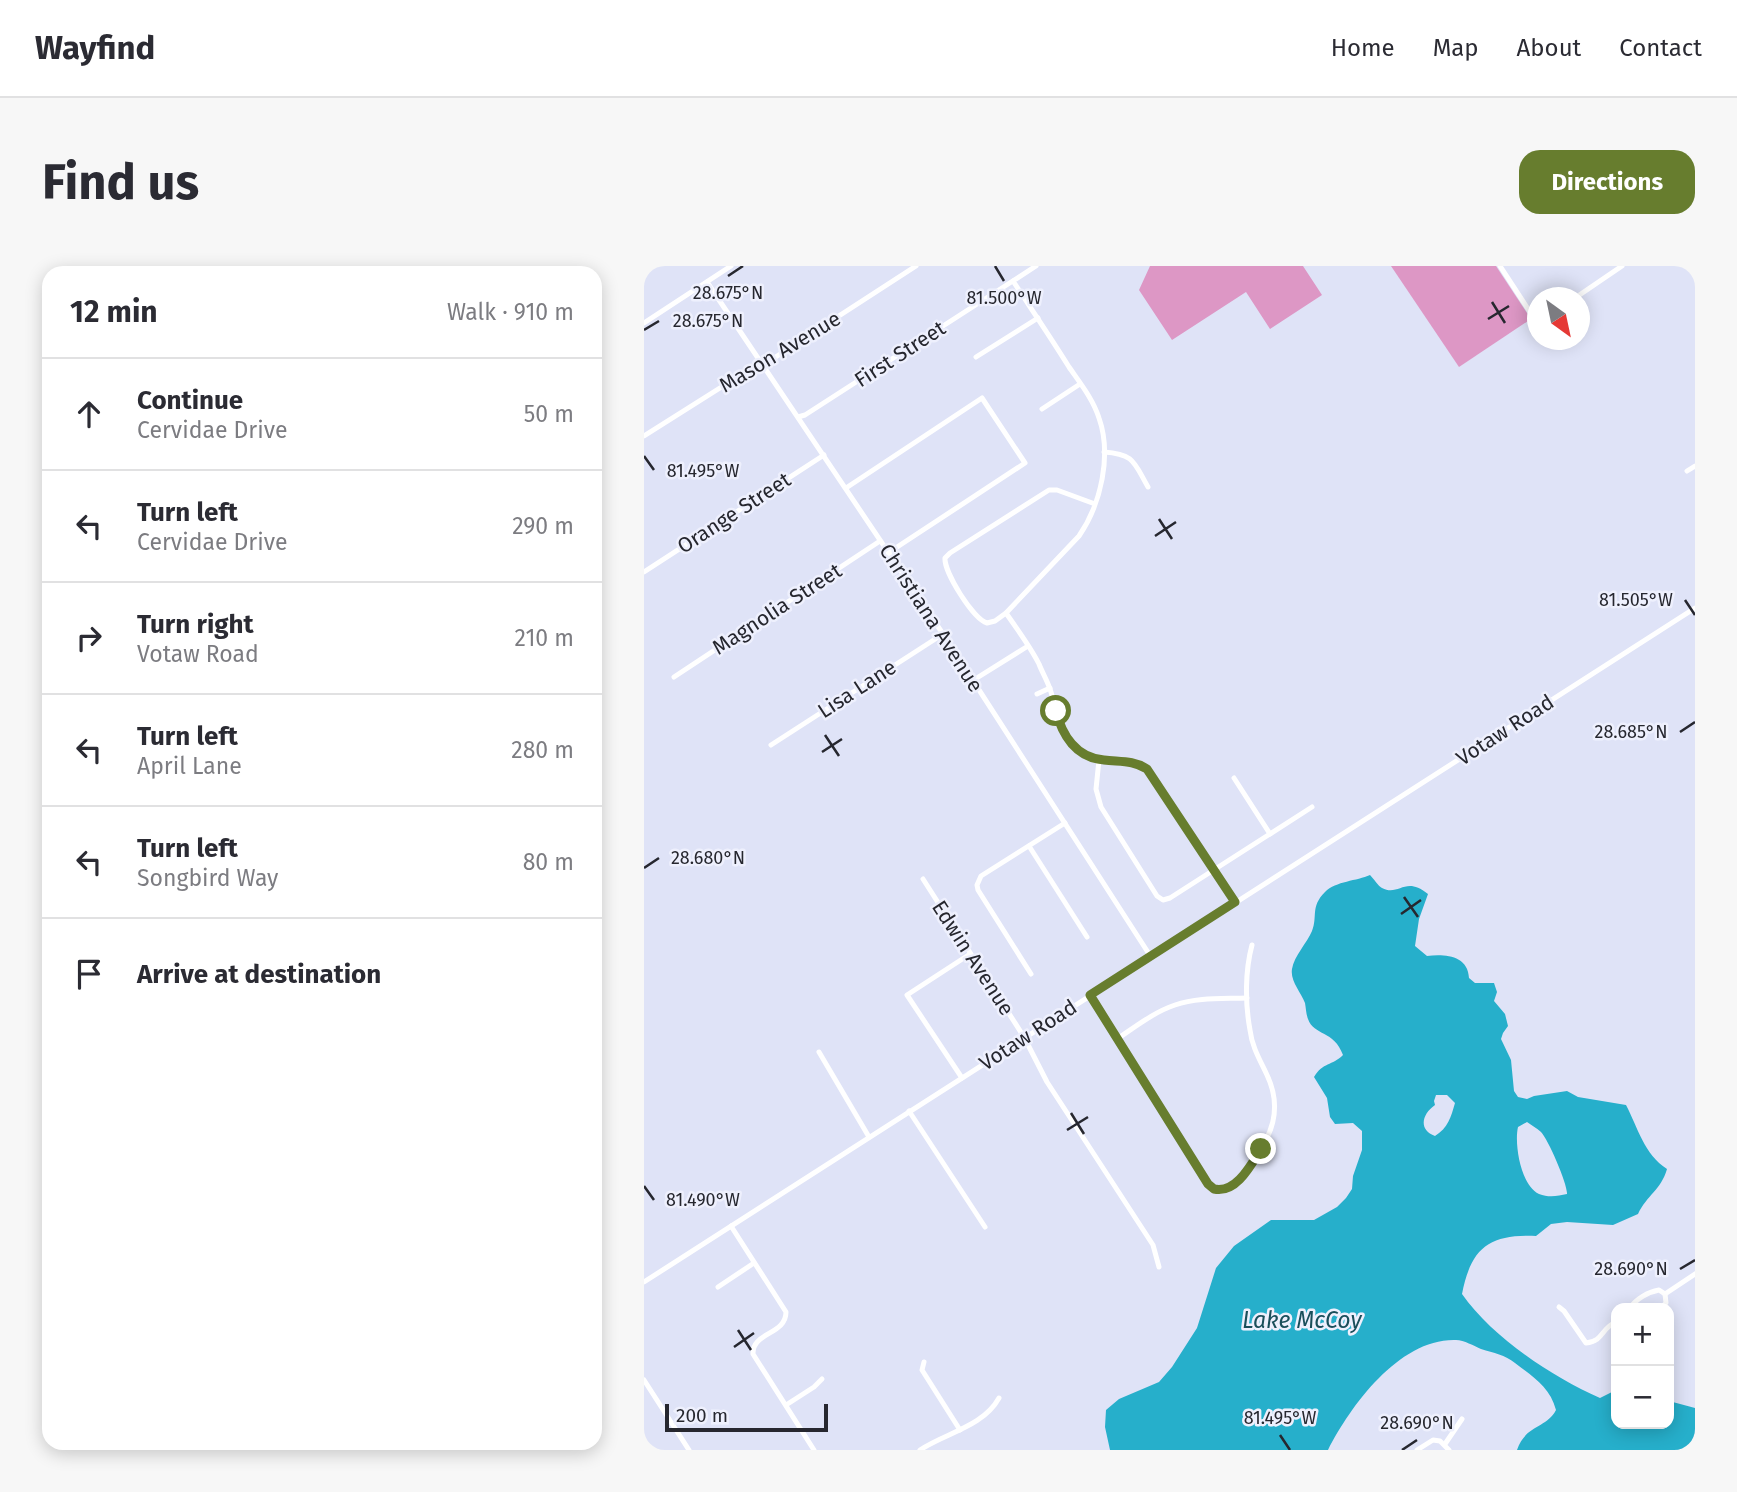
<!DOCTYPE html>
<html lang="en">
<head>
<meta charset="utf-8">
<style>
  :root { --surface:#fff; --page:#f7f7f7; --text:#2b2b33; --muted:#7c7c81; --line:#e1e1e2; --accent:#677d2e }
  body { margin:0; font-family:"Fira Sans",sans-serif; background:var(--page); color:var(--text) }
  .controls { position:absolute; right:21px; bottom:21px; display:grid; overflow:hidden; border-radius:14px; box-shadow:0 4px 18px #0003 }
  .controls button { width:63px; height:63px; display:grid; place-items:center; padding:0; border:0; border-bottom:2px solid var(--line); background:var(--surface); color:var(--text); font:35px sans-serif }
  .compass { position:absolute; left:883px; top:21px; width:63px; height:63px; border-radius:50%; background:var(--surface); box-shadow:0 4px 18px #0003; rotate:147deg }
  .scale { position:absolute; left:21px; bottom:18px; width:163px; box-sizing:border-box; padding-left:7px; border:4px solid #26272f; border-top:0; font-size:19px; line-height:24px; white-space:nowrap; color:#26272f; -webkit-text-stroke:5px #eef0fd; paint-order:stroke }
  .stop { position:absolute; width:21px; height:21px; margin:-16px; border:5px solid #677d2e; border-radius:50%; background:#fff }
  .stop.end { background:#677d2e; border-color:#fff; box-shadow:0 2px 7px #0008 }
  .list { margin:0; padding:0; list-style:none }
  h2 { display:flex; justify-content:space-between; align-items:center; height:91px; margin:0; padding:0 28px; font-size:30px }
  h2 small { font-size:23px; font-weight:400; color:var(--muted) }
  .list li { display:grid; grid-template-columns:46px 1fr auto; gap:21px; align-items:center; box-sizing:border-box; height:112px; padding:0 28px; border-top:2px solid var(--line) }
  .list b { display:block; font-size:26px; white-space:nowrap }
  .list p { margin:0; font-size:23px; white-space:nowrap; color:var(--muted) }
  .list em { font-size:23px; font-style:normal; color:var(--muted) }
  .icon { flex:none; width:38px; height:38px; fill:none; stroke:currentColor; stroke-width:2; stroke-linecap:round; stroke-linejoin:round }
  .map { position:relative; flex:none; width:1051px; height:1184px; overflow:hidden; border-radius:21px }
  header { display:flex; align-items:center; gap:42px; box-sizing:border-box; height:98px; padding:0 35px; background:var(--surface); border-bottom:2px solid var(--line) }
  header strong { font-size:33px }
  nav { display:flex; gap:38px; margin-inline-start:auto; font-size:24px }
  .intro { display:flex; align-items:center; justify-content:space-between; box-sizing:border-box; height:168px; padding:0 42px }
  h1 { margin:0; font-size:49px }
  .button { padding:18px 32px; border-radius:21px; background:var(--accent); color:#fff; font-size:24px; font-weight:700 }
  main { display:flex; gap:42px; padding:0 42px }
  aside { flex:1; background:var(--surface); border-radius:21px; box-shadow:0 4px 18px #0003 }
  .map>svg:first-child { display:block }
  .green { fill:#dd97c5 }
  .water { fill:#26afcb; fill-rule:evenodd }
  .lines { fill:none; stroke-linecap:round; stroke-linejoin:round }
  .minor { stroke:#fff; stroke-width:5 }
  .route { stroke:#677d2e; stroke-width:9 }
  .ticks { fill:none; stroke:#26272f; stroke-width:2.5 }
  .labels { text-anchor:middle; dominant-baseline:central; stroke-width:5; stroke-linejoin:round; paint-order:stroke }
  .street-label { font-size:21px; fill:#26272f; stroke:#eef0fd }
  .water-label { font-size:23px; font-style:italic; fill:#1a4f5b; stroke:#eef0fd }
  .ticks-label { font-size:18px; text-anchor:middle; fill:#26272f; stroke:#eef0fd; stroke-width:5; stroke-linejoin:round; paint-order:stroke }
</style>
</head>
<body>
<header>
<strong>Wayfind</strong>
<nav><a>Home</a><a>Map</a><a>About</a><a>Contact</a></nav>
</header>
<div class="intro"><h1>Find us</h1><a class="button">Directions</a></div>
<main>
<aside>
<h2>12 min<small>Walk · 910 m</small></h2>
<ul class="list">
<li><svg class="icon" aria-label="ahead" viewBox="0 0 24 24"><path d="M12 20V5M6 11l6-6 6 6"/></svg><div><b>Continue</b><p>Cervidae Drive</p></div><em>50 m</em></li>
<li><svg class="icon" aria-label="left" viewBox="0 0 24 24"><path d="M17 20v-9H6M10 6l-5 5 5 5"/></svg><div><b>Turn left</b><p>Cervidae Drive</p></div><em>290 m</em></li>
<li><svg class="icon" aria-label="right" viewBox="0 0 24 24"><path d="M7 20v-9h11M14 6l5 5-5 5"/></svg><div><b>Turn right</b><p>Votaw Road</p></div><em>210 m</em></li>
<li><svg class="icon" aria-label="left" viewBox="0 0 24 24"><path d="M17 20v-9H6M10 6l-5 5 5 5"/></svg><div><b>Turn left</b><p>April Lane</p></div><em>280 m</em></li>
<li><svg class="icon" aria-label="left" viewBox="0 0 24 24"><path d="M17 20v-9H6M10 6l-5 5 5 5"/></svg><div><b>Turn left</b><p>Songbird Way</p></div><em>80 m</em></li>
<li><svg class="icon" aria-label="arrive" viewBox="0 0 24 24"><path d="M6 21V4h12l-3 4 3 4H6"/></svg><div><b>Arrive at destination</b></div></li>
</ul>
</aside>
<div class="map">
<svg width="1051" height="1184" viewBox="0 0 1051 1184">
  <rect width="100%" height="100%" fill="#dfe3f7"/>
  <g class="green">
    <polygon points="506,0 659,0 678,29 626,63 602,26 528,74 495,24"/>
    <polygon points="747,0 852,0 887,53 815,101"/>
  </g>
  <path class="water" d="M726,609C730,613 734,620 738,622C755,631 761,609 784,628L775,653L771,680L783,690C800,688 824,689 825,712L831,717H850L853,726L850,735L861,748L864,760L859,767L857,773L867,794L870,825L874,831L883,833L890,830L923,825L934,831L982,839C994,862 1000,888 1023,903C1017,924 1003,929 994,948L969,959L923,956L907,958L892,970C845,968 827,982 818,1028C848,1071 908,1111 956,1132L972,1124V1158H1025V1135L1051,1142V1184H873C882,1158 902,1163 912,1144C906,1121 889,1111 871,1097C861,1089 850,1087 837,1083C830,1080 820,1074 812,1074C756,1072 707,1139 684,1184H466L461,1161L462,1144L475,1133L515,1116L528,1101L553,1062L572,1002L590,980L627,954H670L693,941L702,932L708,923L709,910L718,884V865L709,857L691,858L686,851L683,832L670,811C679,796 688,800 699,789C690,764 670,770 664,753C662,748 662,742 661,737C657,726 646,715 648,703C650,690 663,677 668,665C674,650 666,641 681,626C692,615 713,615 726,609ZM792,829H803L811,837C807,851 804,862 791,870C774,864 778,848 791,839L790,835ZM883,856C887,859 893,862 897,866C904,873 924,919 923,928C914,930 905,932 895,928C877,920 870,878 874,861Z"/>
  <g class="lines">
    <g class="minor">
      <polyline points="856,0 886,46 894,52"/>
      <path d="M369,15C388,44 407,72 425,101C436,117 449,133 455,152C468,189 457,238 435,270L362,347L351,355L343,357C329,353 300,306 301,292L306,287L405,224H413L451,238"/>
      <polyline points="63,16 299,368 507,691"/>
      <polyline points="931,32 978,0"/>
      <polyline points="0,57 87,0"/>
      <polyline points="332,91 394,52"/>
      <polyline points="398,143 436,118"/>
      <polyline points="154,151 161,149 392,0"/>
      <polyline points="0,170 106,103 127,94 272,0"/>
      <path d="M460,186C491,188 490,197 504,221"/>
      <polyline points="1043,205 1051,200"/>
      <polyline points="202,222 338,132 381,197 244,287"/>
      <polyline points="0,306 180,189"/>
      <path d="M362,347C373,363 386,380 395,398C398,406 403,414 406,423C413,443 413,468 431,482C453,499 480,490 503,503L591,636"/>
      <polyline points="30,411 236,275"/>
      <polyline points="328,415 384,380"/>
      <polyline points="393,428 406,422"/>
      <polyline points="127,479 299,368"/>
      <polyline points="455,494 452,523 457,541 513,630 519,634 526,632 668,541"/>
      <polyline points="590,512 626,568"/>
      <polyline points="385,580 443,671"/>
      <polyline points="279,613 380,771 403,816 509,979 515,1001"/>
      <polyline points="387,708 334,624 333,619 337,610 421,557"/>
      <path d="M446,729L564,918L574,925C590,922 597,910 606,898C628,871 639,843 623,809C616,794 608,781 606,764C601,737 601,705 608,679"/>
      <path d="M473,773C491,761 510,746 531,739C554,731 579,733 603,732"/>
      <polyline points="175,786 225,871"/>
      <polyline points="318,812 263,729 326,688"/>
      <polyline points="265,845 341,961"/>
      <path d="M87,960L142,1046C142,1069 108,1066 109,1088L170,1184"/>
      <polyline points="0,1016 1051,342"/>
      <polyline points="74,1021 110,997"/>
      <polyline points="1021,1028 1051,1008"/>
      <path d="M915,1041L920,1045L942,1077C960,1075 957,1062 972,1056"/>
      <path d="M986,1042C992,1033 1004,1026 1015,1024L1021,1028"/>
      <polyline points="1017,1042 1022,1037 1021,1028"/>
      <polyline points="280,1096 278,1104 316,1164"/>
      <polyline points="0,1114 45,1184"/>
      <polyline points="142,1139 170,1121 178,1113"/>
      <polyline points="801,1178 818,1153"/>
      <path d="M276,1184C301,1167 339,1161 355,1132"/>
      <polyline points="773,1184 789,1174 796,1175 805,1184"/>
    </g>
  </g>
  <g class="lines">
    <path class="route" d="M412,445C418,469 432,492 460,494C476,496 489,494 503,503L591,636L446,729L564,918L570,923C592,928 607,899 617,883"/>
  </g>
  <path class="ticks" d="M351,0L360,15M84,10L99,0M848,36L861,57M844,53L865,40M0,64L15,55M0,190L10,204M515,253L528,273M511,270L532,256M1041,334L1051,349M1036,466L1051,456M181,469L195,490M178,486L198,473M0,602L15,592M760,631L774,651M757,648L777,634M427,847L440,868M423,864L444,851M0,920L10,934M1036,1003L1051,994M94,1064L107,1084M90,1081L110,1067M636,1169L646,1184M758,1184L773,1174"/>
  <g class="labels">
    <g class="street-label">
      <text transform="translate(136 86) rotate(-31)">Mason Avenue</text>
      <text transform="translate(256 88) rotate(-33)">First Street</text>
      <text transform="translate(90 247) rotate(-33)">Orange Street</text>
      <text transform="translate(133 343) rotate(-33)">Magnolia Street</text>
      <text transform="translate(287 352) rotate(57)">Christiana Avenue</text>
      <text transform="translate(213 423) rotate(-33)">Lisa Lane</text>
      <text transform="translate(861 464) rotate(-33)">Votaw Road</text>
      <text transform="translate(329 692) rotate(57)">Edwin Avenue</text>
      <text transform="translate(384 769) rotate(-33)">Votaw Road</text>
    </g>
    <g class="water-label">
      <text x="658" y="1054">Lake McCoy</text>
    </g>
  </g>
  <g class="ticks-label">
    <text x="84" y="33">28.675°N</text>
    <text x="360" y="38">81.500°W</text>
    <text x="64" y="61">28.675°N</text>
    <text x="59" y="211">81.495°W</text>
    <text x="992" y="340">81.505°W</text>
    <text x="987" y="472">28.685°N</text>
    <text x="64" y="598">28.680°N</text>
    <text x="59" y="940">81.490°W</text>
    <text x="987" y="1009">28.690°N</text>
    <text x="636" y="1158">81.495°W</text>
    <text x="773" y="1163">28.690°N</text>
  </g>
</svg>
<div class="controls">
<button>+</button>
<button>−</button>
</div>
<svg class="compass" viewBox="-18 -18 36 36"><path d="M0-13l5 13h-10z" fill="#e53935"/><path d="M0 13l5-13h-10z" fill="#7c7c81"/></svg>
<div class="scale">200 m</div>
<div class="stop" style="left:412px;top:445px"></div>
<div class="stop end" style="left:617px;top:883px"></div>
</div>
</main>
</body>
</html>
